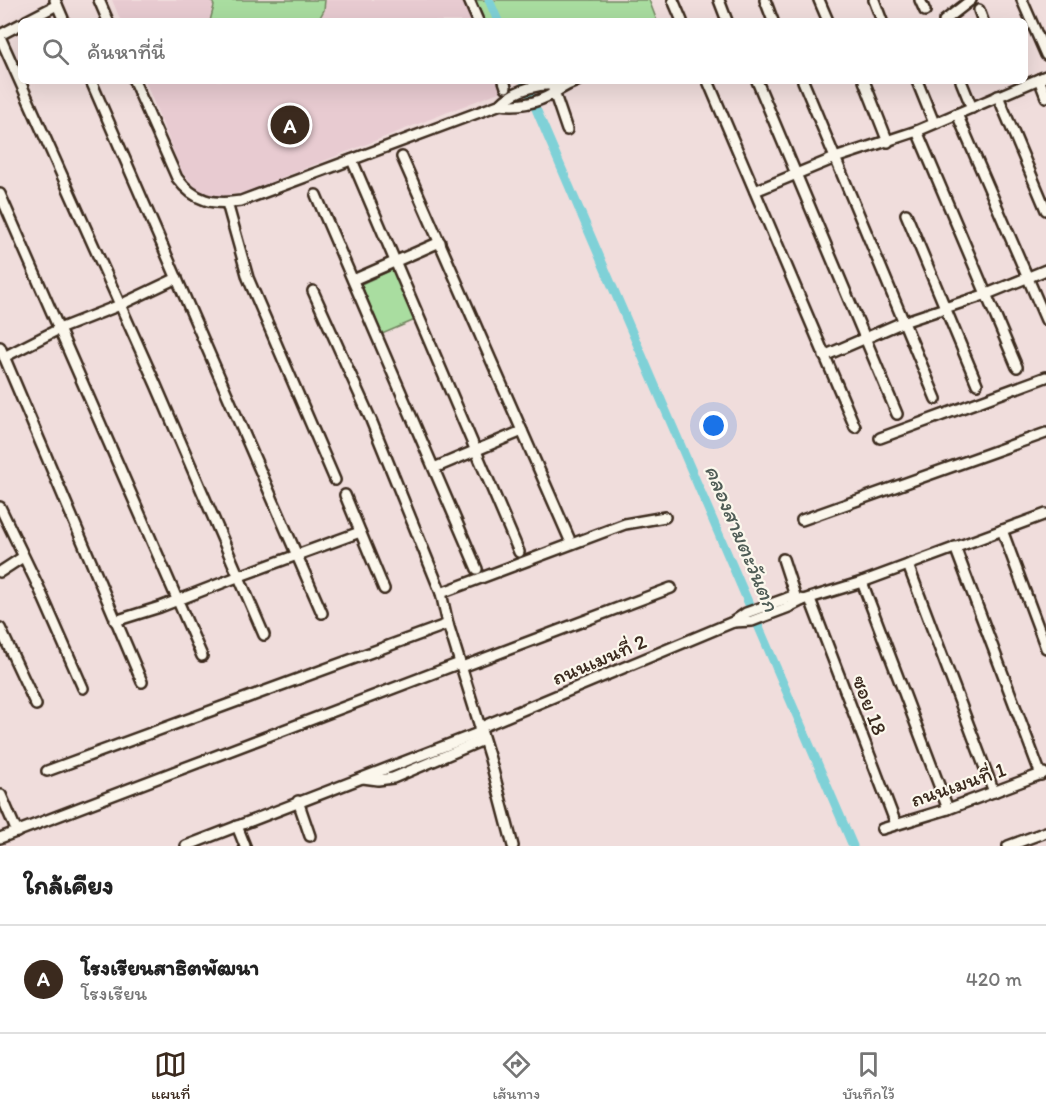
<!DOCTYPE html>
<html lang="th">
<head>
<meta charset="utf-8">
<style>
  :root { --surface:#fff; --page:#f2f2f2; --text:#222; --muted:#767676; --line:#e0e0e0; --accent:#3b2a1e }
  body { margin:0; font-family:Itim,"Playpen Sans Thai",sans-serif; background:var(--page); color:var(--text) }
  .you { position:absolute; left:714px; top:426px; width:21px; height:21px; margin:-15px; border:4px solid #fff; border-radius:50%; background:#1a73e8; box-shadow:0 0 0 9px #1a73e833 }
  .badge { display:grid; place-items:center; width:39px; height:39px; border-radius:50%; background:var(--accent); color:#fff; font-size:20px; font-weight:700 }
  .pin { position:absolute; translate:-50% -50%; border:3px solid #fff; box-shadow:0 2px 6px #0006 }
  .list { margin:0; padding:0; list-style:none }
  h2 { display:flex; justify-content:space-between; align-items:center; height:78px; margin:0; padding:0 24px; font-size:26px }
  h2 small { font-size:20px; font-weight:400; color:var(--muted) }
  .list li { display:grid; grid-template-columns:39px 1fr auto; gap:18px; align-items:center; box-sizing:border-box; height:108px; padding:0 24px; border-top:2px solid var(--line) }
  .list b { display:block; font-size:22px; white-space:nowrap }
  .list p { margin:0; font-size:20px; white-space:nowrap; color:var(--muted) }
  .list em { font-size:20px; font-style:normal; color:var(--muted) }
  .icon { flex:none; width:33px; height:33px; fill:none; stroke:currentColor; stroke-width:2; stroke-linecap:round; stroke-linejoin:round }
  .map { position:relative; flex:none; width:1046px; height:846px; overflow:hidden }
  .search { position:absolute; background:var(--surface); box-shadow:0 6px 24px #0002; left:18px; right:18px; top:18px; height:66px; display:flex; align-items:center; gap:15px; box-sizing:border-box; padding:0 21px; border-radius:9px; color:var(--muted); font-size:22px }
  .sheet { height:186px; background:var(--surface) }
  nav { display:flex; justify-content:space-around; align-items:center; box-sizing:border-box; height:84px; border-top:2px solid var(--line); background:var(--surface); font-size:16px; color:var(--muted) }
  nav a { display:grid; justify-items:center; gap:3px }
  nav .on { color:var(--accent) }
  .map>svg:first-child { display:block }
  .built { fill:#e8cbd1 }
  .green { fill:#a9dda0; stroke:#72845f; stroke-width:1.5 }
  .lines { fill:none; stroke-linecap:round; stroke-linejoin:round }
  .canal { stroke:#7fd1d7; stroke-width:9 }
  .minor-casing { stroke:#3b2a1e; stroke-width:14 }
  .minor { stroke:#fbf7ec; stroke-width:9 }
  .labels { text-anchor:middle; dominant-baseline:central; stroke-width:4.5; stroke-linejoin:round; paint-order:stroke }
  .street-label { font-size:21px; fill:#3b2a1e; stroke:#fbf7ec }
  .water-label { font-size:22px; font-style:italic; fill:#4f5c56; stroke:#fbf7ec }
</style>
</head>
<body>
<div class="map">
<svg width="1046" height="846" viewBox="0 0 1046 846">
  <rect width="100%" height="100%" fill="#f0dddc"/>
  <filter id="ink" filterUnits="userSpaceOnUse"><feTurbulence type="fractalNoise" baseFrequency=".0167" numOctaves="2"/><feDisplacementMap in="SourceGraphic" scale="12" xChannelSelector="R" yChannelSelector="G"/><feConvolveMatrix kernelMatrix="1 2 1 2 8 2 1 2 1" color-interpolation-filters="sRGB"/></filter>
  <g filter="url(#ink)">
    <g class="built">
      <polygon points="112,0 464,0 474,21 121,21"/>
      <polygon points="145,81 500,81 504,90 245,192 217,197 197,189 182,172"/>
    </g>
    <g class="green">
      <polygon points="212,0 325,0 324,10 318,21 210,21 214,6"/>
      <polygon points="475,0 649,0 657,21 483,21"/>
      <polygon points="394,269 415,320 382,334 361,284"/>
    </g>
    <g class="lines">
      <g class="canal">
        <polyline points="489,0 498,21"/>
        <polyline points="524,81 853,846"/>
      </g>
      <g class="minor-casing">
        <g id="minor">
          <polyline points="55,0 64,21"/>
          <polyline points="99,0 108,21"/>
          <polyline points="469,0 478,21"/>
          <polyline points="673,0 682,21"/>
          <polyline points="719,0 727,21"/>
          <polyline points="765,0 773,21"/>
          <polyline points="819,0 828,21"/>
          <polyline points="874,0 882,21"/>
          <polyline points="920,0 925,11"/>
          <polyline points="1022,0 1046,55"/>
          <polyline points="979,10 983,21"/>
          <polyline points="26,21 57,5"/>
          <polyline points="944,21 971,0"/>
          <polyline points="0,35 21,24"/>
          <polyline points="0,37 156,385 264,635"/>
          <polyline points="1039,79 1046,97"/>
          <polyline points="91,81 322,613"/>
          <path d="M134,81L177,178C195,202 213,205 241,201L501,104C515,89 542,82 562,86"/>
          <polyline points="504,81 506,87"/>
          <polyline points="708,81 855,427"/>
          <polyline points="757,81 897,414"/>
          <polyline points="803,81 936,399"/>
          <polyline points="864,81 888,142"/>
          <polyline points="917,81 934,123"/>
          <polyline points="961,81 972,108"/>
          <polyline points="553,89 567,130"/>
          <polyline points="998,96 1046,210"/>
          <path d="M501,104C517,107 537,103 552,94C561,89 565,85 577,81"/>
          <polyline points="957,114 1046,320"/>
          <polyline points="917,131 1017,367"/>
          <polyline points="402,157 569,538"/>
          <polyline points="352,160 519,552"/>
          <polyline points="755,191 835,158 917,131 1046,76"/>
          <polyline points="0,194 202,656"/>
          <polyline points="316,195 477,569"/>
          <polyline points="227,203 248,278 335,480"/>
          <polyline points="906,214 977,384"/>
          <polyline points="353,280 440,242"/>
          <polyline points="313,291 371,420 441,593 448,624 490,759 513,846"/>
          <polyline points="0,347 142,682"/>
          <polyline points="824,356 903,322 987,294 1046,270"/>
          <polyline points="4,357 59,329 120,305 177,278"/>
          <polyline points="880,438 1046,377"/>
          <polyline points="434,468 522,431"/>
          <polyline points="345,495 384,589"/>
          <polyline points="0,507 39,588 83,688"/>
          <polyline points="802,520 1046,433"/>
          <polyline points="1002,530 1046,648"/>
          <polyline points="955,547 1041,775"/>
          <polyline points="783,559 797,602"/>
          <polyline points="908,565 994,792"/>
          <polyline points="0,572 23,557"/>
          <polyline points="862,582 948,809"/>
          <polyline points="441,593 625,524 665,517"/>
          <polyline points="810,599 896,824"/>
          <polyline points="115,621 160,607 245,574 360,532"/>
          <polyline points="733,622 752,621 789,607 803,600 862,582 1046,514"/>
          <polyline points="0,628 36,705"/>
          <polyline points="462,667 671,588"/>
          <polyline points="479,728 733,622 746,613 785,599 790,597 803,600"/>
          <polyline points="47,771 448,624"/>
          <polyline points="363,778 378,780 393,778 483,740"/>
          <polyline points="1,795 17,832"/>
          <polyline points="298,801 310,836"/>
          <polyline points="237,826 245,846"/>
          <polyline points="882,829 948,809 1044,773"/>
          <polyline points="0,838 460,663"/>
          <polyline points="186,846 481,732"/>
          <polyline points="1008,846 1046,832"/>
        </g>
      </g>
      <use href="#minor" class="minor"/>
    </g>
  </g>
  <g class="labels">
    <g class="street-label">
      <text transform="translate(599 659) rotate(-23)">ถนนเมนที่ 2</text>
      <text transform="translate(870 705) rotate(69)">ซอย 18</text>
      <text transform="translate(958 784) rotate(-19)">ถนนเมนที่ 1</text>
    </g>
    <g class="water-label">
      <text transform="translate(742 538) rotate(67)">คลองสามตะวันตก</text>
    </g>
  </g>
</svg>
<div class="you"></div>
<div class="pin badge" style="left:290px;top:125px">A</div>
<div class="search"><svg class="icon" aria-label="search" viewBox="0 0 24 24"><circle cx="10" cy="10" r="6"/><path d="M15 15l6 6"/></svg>ค้นหาที่นี่</div>
</div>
<section class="sheet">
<h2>ใกล้เคียง<small></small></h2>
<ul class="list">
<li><span class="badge">A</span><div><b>โรงเรียนสาธิตพัฒนา</b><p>โรงเรียน</p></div><em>420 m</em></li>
</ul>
</section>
<nav>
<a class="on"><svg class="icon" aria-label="map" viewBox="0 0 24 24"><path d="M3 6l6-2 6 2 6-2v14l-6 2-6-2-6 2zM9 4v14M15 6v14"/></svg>แผนที่</a>
<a><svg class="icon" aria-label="directions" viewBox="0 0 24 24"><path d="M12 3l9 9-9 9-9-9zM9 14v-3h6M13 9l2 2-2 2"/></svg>เส้นทาง</a>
<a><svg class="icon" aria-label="saved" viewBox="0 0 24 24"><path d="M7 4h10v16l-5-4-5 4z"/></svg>บันทึกไว้</a>
</nav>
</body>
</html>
